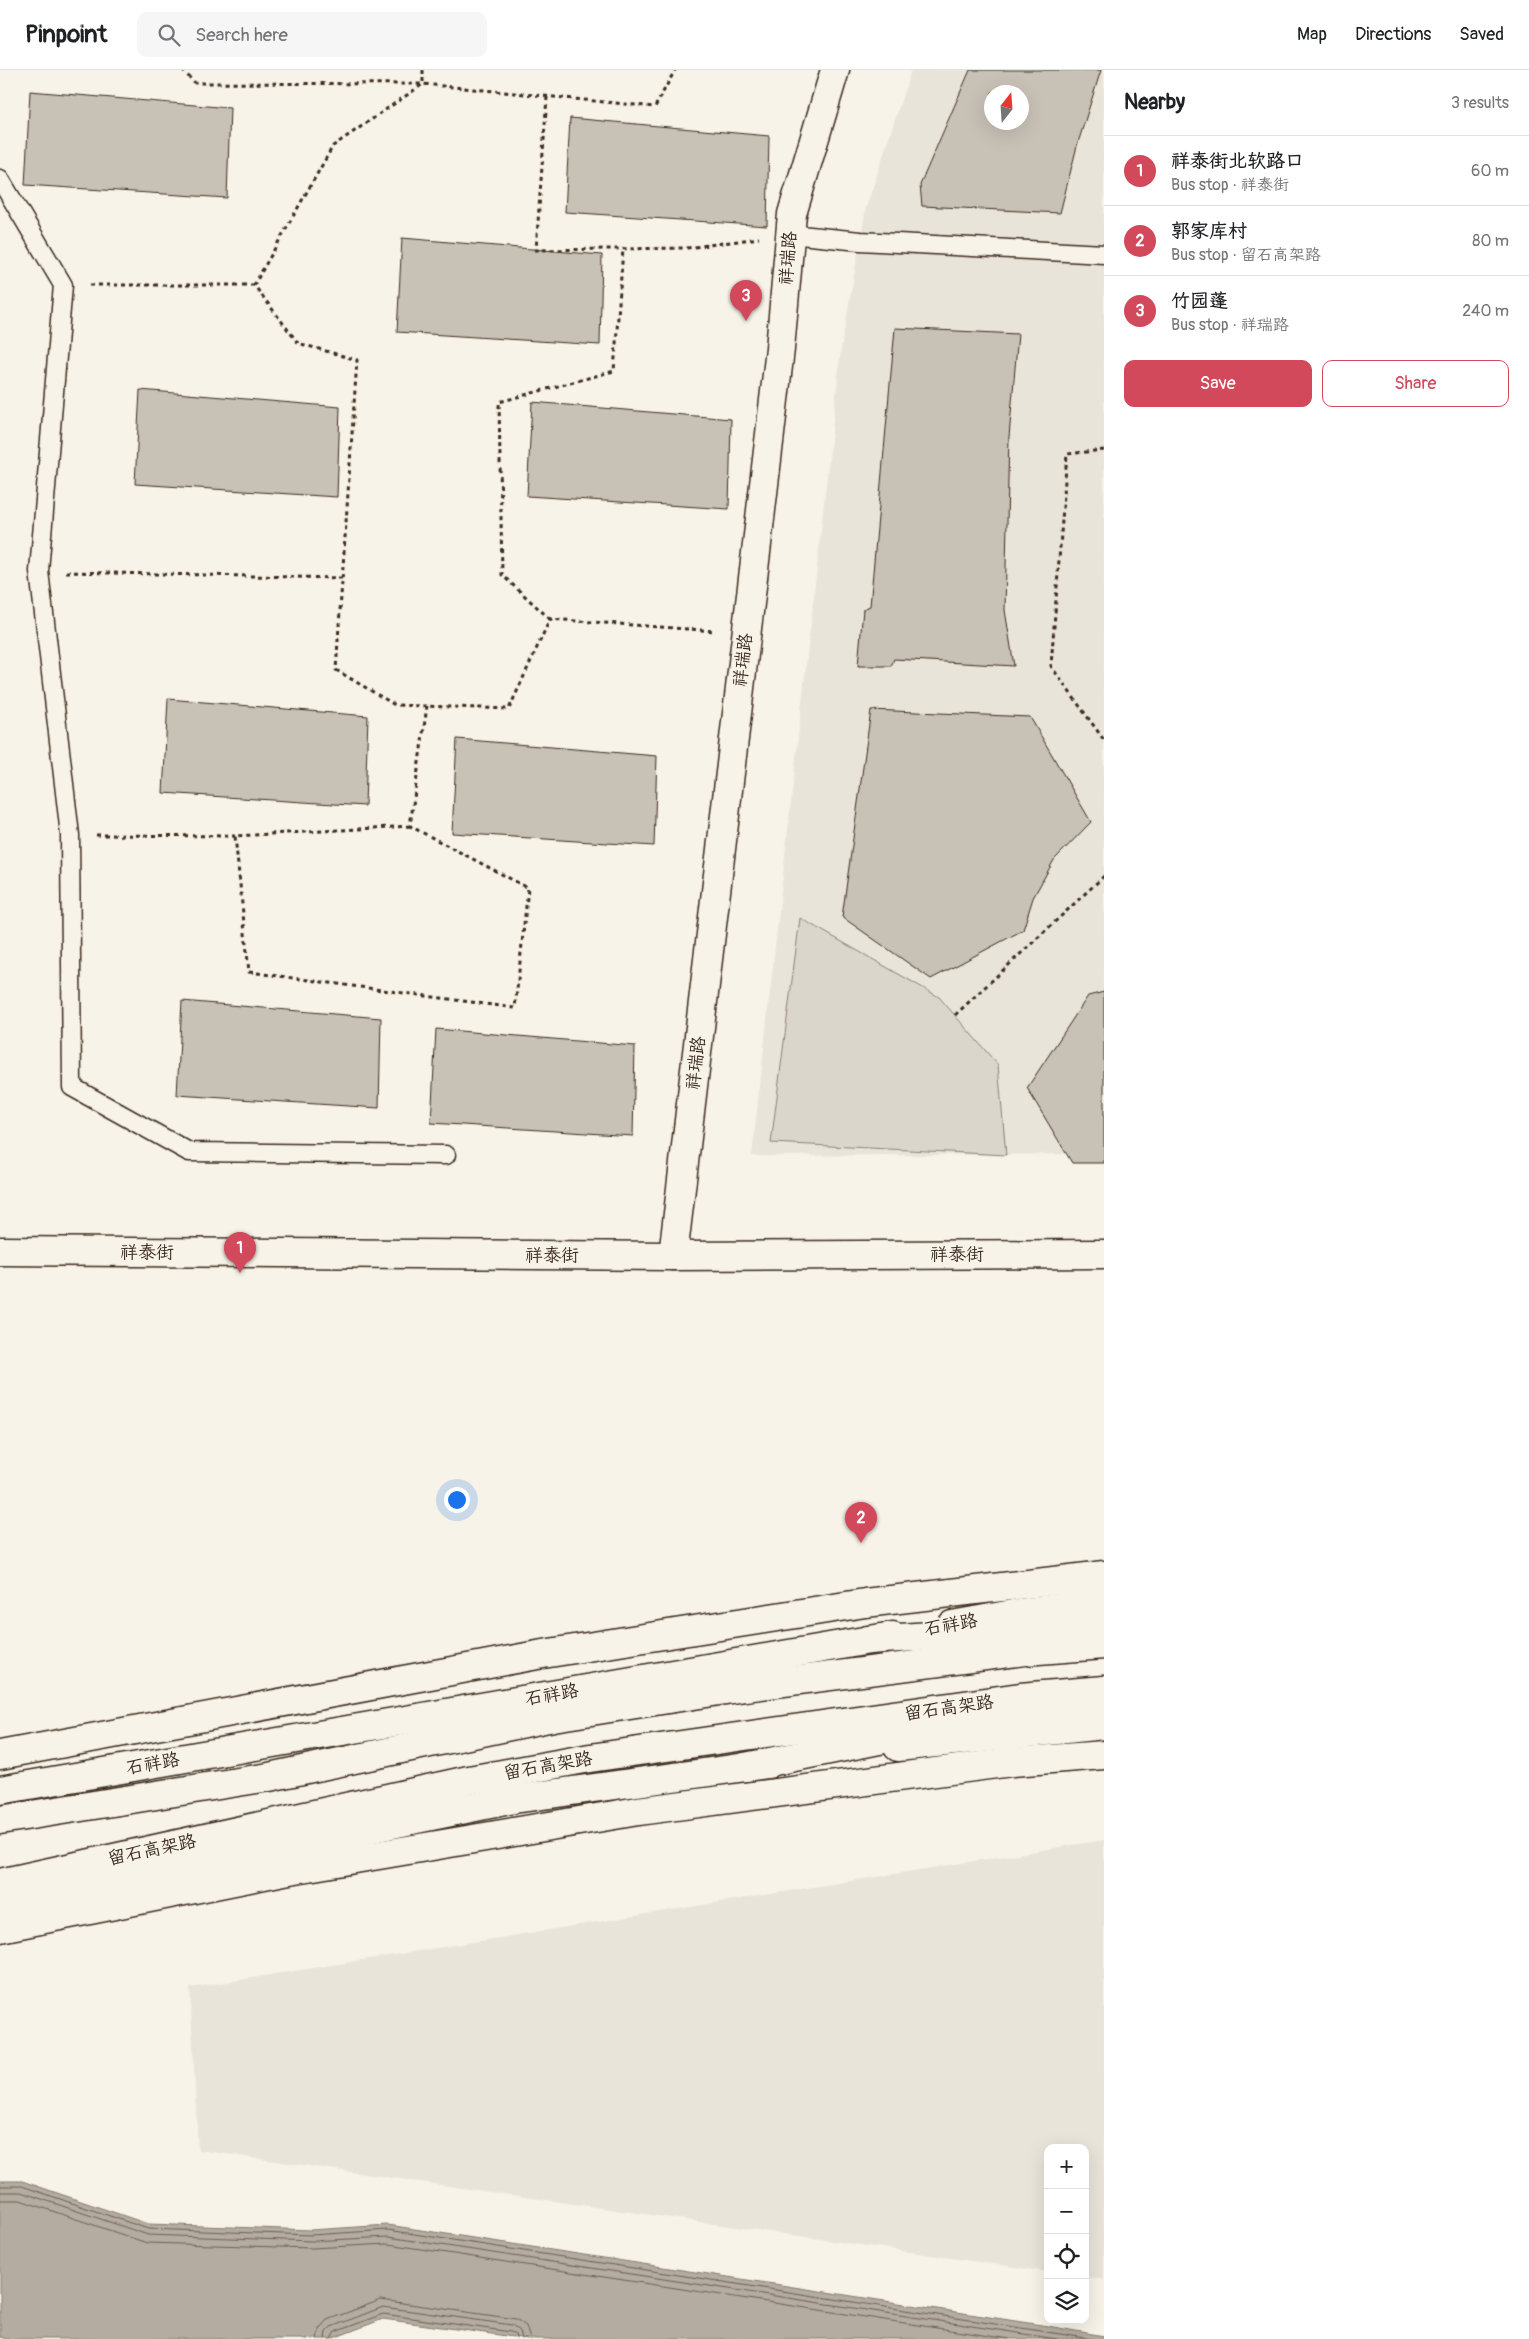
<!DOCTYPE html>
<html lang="en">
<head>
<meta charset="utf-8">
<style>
  :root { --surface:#fff; --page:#f6f6f6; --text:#202124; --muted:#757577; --line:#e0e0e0; --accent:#d1495b }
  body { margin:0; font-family:Pangolin,"LXGW WenKai TC",sans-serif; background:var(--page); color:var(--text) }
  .controls { position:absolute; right:15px; bottom:15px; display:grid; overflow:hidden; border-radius:10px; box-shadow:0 5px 20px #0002 }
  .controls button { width:45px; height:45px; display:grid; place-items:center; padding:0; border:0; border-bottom:1px solid var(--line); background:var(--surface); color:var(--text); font:25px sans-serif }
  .compass { position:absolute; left:984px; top:15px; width:45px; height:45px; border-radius:50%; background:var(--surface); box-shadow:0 5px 20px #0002; rotate:17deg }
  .you { position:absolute; left:456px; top:1429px; width:18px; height:18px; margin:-12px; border:4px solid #fff; border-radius:50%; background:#1a73e8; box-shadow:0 0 0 8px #1a73e833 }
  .badge { display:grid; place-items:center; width:32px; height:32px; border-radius:50%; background:var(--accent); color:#fff; font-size:16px; font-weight:700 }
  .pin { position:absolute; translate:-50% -41px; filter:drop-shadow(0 1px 2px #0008) }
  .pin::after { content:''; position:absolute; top:26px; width:18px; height:15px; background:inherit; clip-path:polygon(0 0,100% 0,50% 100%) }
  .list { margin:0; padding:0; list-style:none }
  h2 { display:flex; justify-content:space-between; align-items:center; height:65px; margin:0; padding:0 20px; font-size:21px }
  h2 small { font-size:16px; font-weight:400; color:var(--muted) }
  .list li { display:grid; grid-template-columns:32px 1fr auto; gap:15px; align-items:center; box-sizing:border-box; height:70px; padding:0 20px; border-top:1px solid var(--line) }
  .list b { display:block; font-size:19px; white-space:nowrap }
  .list p { margin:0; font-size:16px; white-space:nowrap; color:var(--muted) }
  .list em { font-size:16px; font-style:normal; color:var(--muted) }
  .actions { display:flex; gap:10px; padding:15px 20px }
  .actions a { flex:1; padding:11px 0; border:1px solid var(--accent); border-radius:10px; text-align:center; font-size:18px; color:var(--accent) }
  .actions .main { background:var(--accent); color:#fff }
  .icon { flex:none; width:28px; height:28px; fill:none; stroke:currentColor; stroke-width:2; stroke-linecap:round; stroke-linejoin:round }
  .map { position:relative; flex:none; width:1104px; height:2269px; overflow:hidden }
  header { display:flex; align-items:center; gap:30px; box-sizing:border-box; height:70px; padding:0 25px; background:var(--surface); border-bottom:1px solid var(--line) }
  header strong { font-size:24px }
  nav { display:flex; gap:28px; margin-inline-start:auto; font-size:18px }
  .search { width:350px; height:45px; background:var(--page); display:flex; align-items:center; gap:12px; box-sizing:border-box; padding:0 18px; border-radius:10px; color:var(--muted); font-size:19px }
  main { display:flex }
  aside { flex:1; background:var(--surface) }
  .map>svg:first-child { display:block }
  .built { fill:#e9e4d9; fill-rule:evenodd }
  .green { fill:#dbd6cb; stroke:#8b8074 }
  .water { fill:#b4aca0; stroke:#84786c }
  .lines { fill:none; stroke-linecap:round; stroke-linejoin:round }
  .shore { stroke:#6b5e52; stroke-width:1 }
  .building { fill:#c8c1b6; stroke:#3b2a1e; fill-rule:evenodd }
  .service-casing { stroke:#3b2a1e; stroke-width:21 }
  .minor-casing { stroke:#3b2a1e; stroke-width:31 }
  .tertiary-casing { stroke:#3b2a1e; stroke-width:31 }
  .primary-casing { stroke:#3b2a1e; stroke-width:31 }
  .trunk-casing { stroke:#3b2a1e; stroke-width:31 }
  .path { stroke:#3b2a1e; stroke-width:3; stroke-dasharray:4 4; stroke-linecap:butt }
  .service { stroke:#f7f3e8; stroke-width:18 }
  .minor { stroke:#f7f3e8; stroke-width:28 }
  .tertiary { stroke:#f7f3e8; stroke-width:28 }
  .primary { stroke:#f7f3e8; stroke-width:28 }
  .trunk { stroke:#f7f3e8; stroke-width:28 }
  .labels { text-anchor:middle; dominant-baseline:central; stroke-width:4; stroke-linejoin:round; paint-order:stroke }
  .street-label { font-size:18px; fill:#3b2a1e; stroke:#f7f3e8 }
</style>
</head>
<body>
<header>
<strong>Pinpoint</strong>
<div class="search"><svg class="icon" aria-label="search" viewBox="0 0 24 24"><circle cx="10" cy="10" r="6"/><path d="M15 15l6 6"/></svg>Search here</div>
<nav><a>Map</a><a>Directions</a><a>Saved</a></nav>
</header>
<main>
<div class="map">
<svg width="1104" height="2269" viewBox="0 0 1104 2269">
  <rect width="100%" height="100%" fill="#f7f3e8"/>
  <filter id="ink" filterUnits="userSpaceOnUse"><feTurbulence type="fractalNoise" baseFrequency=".02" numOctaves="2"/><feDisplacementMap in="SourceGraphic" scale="10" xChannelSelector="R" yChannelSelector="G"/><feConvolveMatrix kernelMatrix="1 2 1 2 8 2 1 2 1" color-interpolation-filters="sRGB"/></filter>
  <g filter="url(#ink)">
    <g class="built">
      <path d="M911,0H1104V1084L752,1086L841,279L866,138ZM992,22H1022V52H992Z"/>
      <polygon points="1104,1770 1104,2210 1085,2207 1085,2078 1048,2078 1048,2202 198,2080 190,1918"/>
    </g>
    <polygon class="green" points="800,848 939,927 998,995 1006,1085 771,1073"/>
    <polygon class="water" points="0,2111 22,2111 148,2154 311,2160 388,2155 1048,2256 1104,2266 1104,2269 528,2269 383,2249 331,2269 7,2269 0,2267"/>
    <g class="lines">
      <g class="shore">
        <polyline points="0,2116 22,2116 148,2159 311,2165 388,2160 1092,2269"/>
        <polyline points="0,2122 21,2122 148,2165 311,2171 388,2167 1057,2269"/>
        <polyline points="0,2130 20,2130 147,2173 312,2178 388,2174 1009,2269"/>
        <polyline points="317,2269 319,2259 327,2250 381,2230 516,2249 526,2256 530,2269"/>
        <polyline points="325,2269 326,2262 331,2257 383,2237 512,2255 520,2261 522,2269"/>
        <polyline points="331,2269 335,2262 383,2244 511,2262 515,2264 516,2269"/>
      </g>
    </g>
    <g class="building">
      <path d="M970,0H1101L1077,76L1060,143L922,136L920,115ZM992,22H1022V52H992Z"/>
      <polygon points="30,21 230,38 227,128 25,115"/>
      <polygon points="570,48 769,66 767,156 565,142"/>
      <polygon points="402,168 602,185 600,275 397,262"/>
      <polygon points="895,258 1018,264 1009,367 1005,540 1014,596 894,589 891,596 858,596 863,539 870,536"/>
      <polygon points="140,320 340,337 337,427 135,414"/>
      <polygon points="532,332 731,349 729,439 527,426"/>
      <polygon points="168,629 368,646 365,736 163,723"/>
      <polygon points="871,640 1030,647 1091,752 1054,790 1033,828 1023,860 931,909 842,847"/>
      <polygon points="457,669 657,686 654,776 452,763"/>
      <polygon points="1104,922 1104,1093 1072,1093 1027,1018 1088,926"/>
      <polygon points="182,931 381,948 379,1038 177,1025"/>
      <polygon points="436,959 635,976 633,1066 431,1053"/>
    </g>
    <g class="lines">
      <g class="service-casing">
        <g id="service">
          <polyline points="0,109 63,215 39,501 70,765 72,1017 189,1082 446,1085"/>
          <polyline points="790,164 860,171 1104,184"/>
        </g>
      </g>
      <g class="minor-casing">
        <polyline id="minor" points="673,1186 780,279 792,144 835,0"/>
      </g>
      <g class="tertiary-casing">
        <polyline id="tertiary" points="0,1181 673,1186 1104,1184"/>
      </g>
      <g class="primary-casing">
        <g id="primary">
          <polyline points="952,1555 1013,1544 1104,1532"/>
          <polyline points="898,1677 1104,1655"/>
          <polyline points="0,1720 893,1566"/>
          <polyline points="0,1834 514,1729 768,1694"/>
        </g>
      </g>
      <g class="trunk-casing">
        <g id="trunk">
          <polyline points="868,1570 1104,1555"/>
          <polyline points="0,1685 543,1584 865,1533 1104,1505"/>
          <polyline points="745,1697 964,1653 1104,1640"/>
          <polyline points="0,1750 269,1707 553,1647 745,1617 1025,1581 1104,1575"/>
          <polyline points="0,1813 469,1710 590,1688 1020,1627 1104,1620"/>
          <polyline points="0,1858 284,1801 638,1741 1012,1692 1104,1685"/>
        </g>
      </g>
      <g class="path">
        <polyline points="182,0 195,13 423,14 655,37 675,0"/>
        <polyline points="423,0 423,14 333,76 254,215 298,273 357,290 336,600 395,635 509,639 550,549 715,561"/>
        <polyline points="547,27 536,180 687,178 759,168"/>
        <polyline points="90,215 254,215"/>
        <polyline points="1104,380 1067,384 1051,596 1104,670"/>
        <polyline points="66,502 342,508"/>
        <polyline points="550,549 502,505 499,332 614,301 623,179"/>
        <polyline points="410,756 235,766 249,902 515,938 528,818 410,756 427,636"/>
        <polyline points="96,765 235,766"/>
        <polyline points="955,945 1104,806"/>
      </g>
      <use href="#service" class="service"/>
      <use href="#minor" class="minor"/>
      <use href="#tertiary" class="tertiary"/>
      <use href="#primary" class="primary"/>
      <use href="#trunk" class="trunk"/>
    </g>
  </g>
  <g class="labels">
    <g class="street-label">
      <text transform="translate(788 188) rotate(-85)">祥瑞路</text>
      <text transform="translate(743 590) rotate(-83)">祥瑞路</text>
      <text transform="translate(696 993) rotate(-83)">祥瑞路</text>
      <text x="147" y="1182">祥泰街</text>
      <text x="957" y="1184">祥泰街</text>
      <text x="552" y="1185">祥泰街</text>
      <text transform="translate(951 1555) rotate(-10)">石祥路</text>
      <text transform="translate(552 1625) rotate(-10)">石祥路</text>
      <text transform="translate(949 1638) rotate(-8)">留石高架路</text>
      <text transform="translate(153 1694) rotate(-10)">石祥路</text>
      <text transform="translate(548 1696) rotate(-10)">留石高架路</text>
      <text transform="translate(152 1780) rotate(-12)">留石高架路</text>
    </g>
  </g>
</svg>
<div class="controls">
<button>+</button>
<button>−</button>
<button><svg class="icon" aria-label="locate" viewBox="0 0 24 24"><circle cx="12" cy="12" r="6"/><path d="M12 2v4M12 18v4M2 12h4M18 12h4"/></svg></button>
<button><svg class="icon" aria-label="layers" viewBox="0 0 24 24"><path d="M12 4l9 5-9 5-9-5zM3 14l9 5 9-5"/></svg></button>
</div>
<svg class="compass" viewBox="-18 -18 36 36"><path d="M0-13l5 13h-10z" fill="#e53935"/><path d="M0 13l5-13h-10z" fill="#757577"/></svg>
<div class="you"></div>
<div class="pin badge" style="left:240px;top:1203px">1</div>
<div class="pin badge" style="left:861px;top:1473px">2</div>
<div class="pin badge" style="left:746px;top:251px">3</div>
</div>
<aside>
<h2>Nearby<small>3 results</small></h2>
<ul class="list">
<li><span class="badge">1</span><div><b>祥泰街北软路口</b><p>Bus stop · 祥泰街</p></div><em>60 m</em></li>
<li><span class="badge">2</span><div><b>郭家库村</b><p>Bus stop · 留石高架路</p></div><em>80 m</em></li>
<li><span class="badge">3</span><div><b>竹园蓬</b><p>Bus stop · 祥瑞路</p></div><em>240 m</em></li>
</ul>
<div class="actions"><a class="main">Save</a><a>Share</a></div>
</aside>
</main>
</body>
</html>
